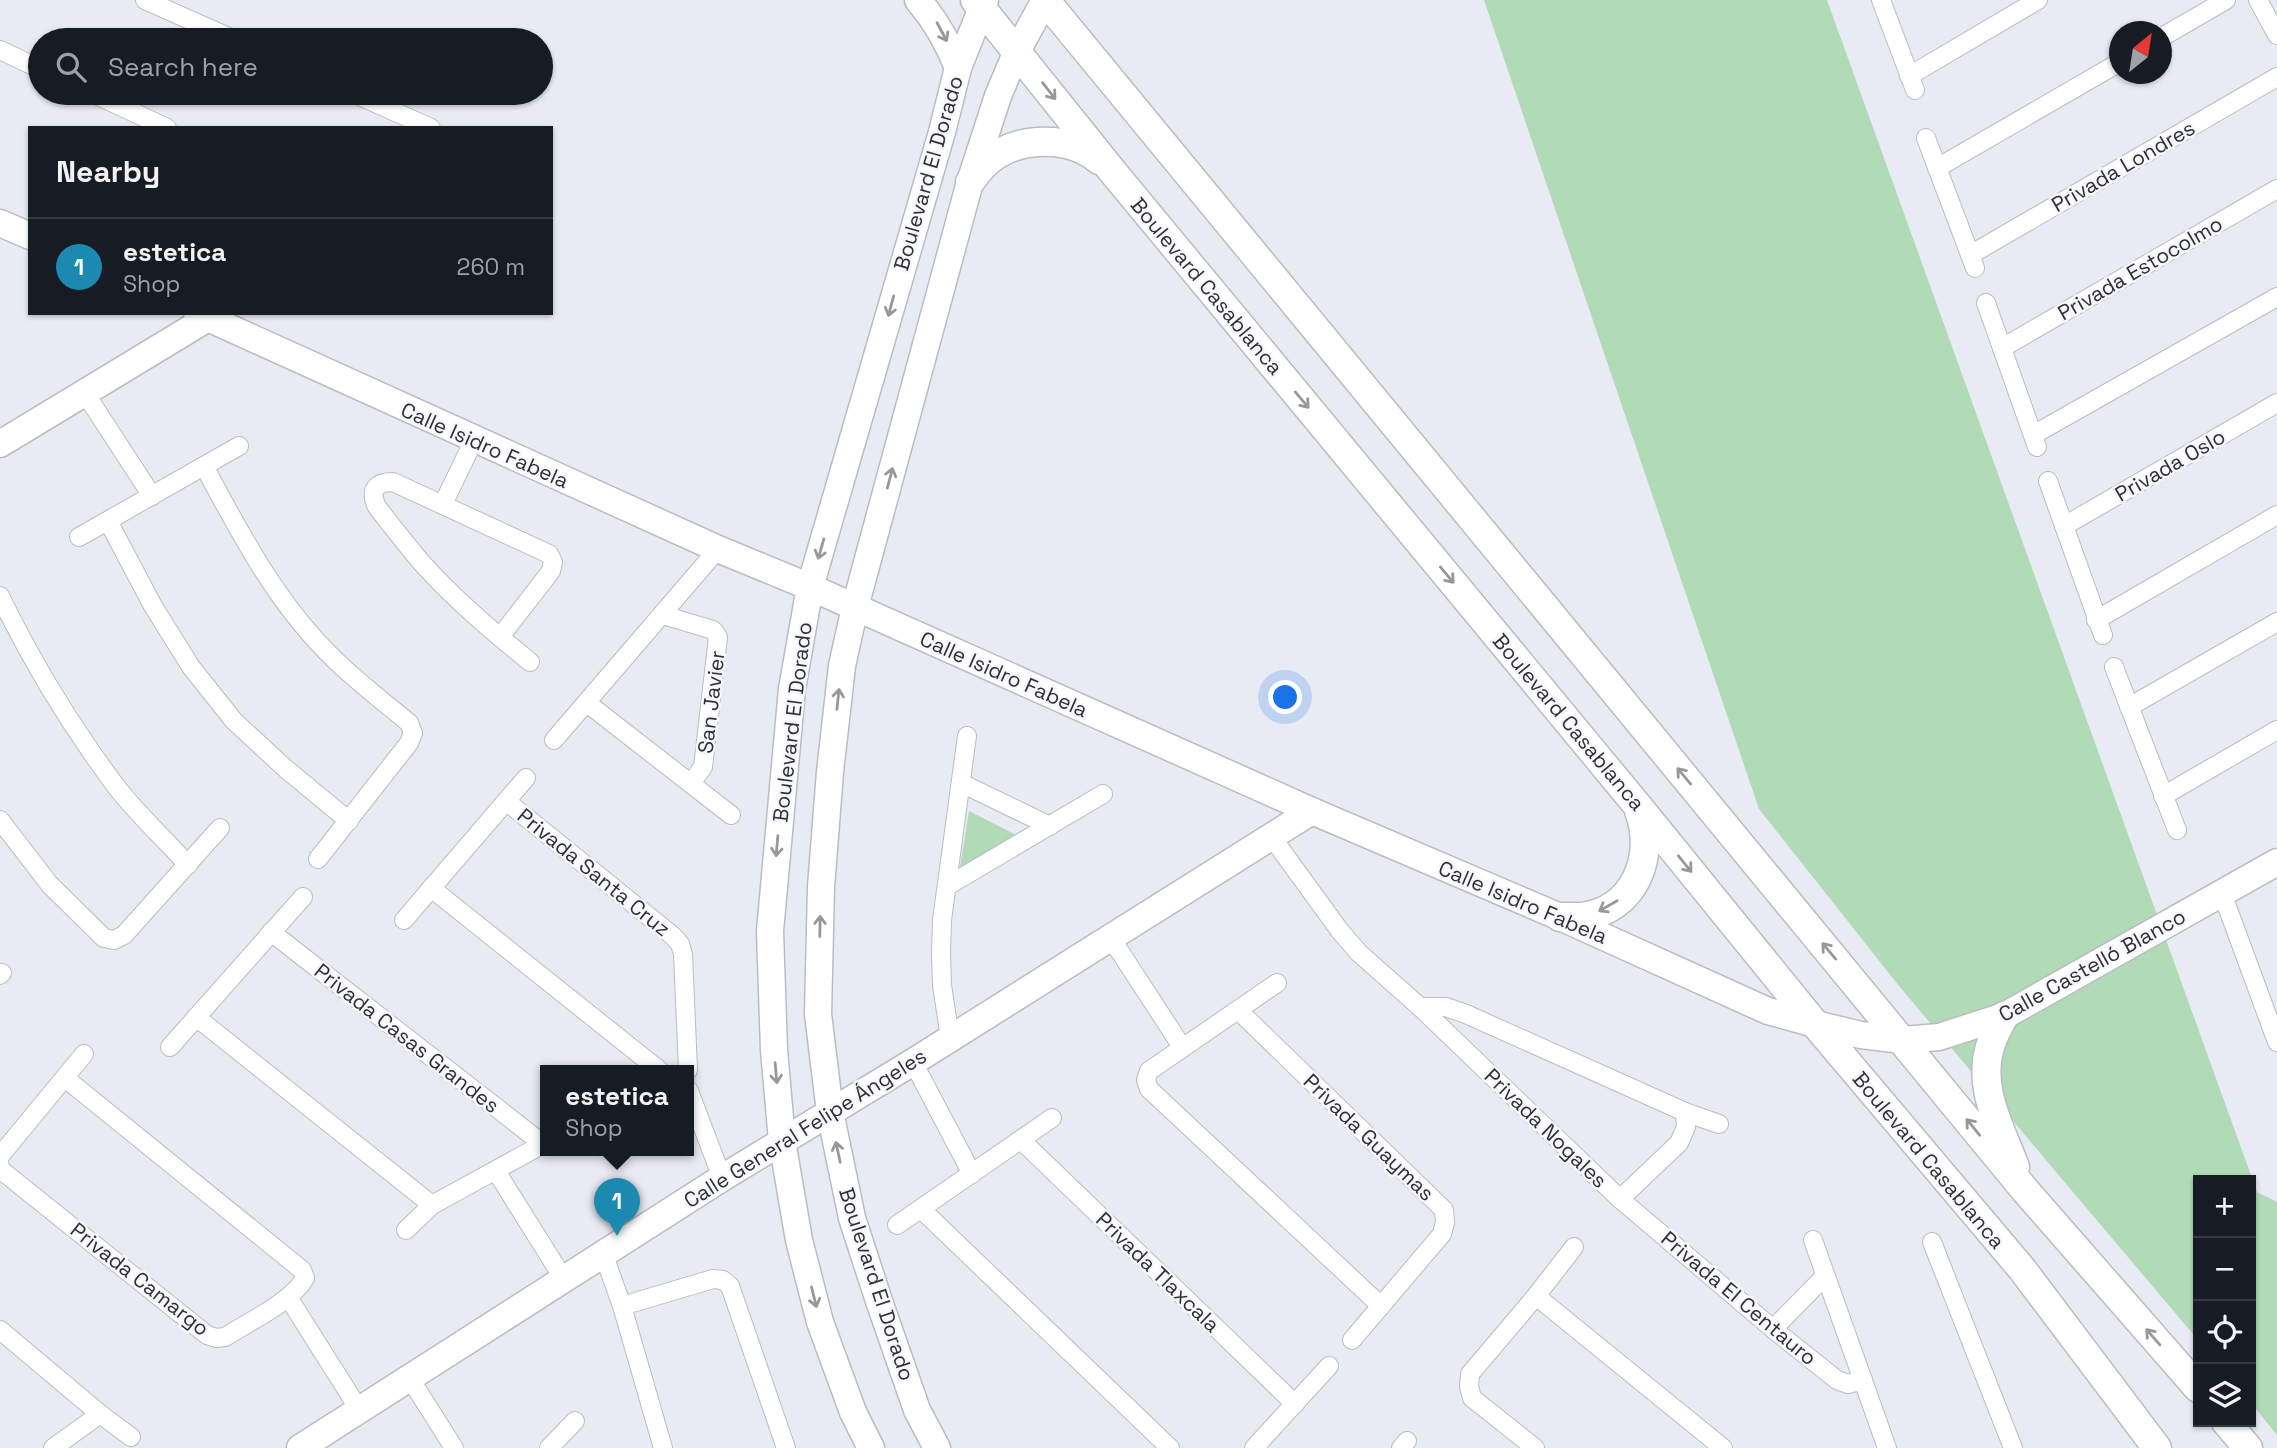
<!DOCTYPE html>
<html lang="en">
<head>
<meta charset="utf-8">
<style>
  :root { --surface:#171b24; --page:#20242c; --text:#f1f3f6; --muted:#9ea1a6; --line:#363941; --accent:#1c8ab0 }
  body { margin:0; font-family:"Space Grotesk",sans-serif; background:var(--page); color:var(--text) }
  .controls { position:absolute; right:21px; bottom:21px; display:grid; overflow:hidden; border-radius:0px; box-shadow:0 2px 5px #0004 }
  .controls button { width:63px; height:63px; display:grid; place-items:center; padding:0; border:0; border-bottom:2px solid var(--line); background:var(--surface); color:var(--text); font:35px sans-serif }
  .compass { position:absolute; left:2109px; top:21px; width:63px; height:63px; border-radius:50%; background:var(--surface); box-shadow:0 2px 5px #0004; rotate:30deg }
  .you { position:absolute; left:1286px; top:698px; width:24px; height:24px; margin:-18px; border:5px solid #fff; border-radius:50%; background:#1a73e8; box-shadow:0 0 0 10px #1a73e833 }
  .badge { display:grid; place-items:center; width:46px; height:46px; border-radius:50%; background:var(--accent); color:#fff; font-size:23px; font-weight:700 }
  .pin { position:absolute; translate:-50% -58px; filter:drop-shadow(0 2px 4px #0008) }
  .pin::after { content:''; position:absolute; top:37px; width:24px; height:21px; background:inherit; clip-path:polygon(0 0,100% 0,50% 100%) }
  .popup { position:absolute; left:540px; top:1065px; width:154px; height:91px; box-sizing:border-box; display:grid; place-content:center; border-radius:0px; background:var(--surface); filter:drop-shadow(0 2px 5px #0005); font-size:23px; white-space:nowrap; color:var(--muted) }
  .popup b { font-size:26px; color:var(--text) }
  .popup::after { content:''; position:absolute; left:50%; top:100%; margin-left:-14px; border:14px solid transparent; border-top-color:var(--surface) }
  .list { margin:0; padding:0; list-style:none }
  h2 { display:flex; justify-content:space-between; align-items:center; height:91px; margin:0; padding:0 28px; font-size:30px }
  h2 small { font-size:23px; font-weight:400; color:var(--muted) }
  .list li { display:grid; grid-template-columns:46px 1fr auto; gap:21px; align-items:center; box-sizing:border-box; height:98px; padding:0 28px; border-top:2px solid var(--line) }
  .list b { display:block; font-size:26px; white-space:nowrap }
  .list p { margin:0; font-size:23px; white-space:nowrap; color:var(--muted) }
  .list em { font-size:23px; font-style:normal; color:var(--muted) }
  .icon { flex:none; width:38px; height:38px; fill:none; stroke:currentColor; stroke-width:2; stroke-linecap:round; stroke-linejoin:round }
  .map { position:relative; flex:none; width:2277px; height:1448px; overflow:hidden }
  .search { position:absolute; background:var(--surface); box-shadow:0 2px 5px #0004; left:28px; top:28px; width:525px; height:77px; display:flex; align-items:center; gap:18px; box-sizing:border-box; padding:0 24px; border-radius:38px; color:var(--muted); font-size:26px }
  .panel { position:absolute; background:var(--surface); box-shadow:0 2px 5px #0004; left:28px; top:126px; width:525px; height:189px; border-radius:0px }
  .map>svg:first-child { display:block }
  .green { fill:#b1dab7 }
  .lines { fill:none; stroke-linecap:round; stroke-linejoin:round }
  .street-casing { stroke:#babcc4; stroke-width:20 }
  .secondary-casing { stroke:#babcc4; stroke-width:29 }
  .primary-casing { stroke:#babcc4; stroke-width:31 }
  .street { stroke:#fff; stroke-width:18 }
  .secondary { stroke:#fff; stroke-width:26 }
  .primary { stroke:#fff; stroke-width:28 }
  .oneway { stroke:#98989a }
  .labels { text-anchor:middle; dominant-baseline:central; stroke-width:5; stroke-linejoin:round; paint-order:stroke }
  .street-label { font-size:21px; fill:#303034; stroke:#f7f8fe }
</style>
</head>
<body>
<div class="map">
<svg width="2277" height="1448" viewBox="0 0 2277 1448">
  <rect width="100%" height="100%" fill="#e9ebf4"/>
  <g class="green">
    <polygon points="1484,0 1827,0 2257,1192 2277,1202 2277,1435 2251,1403 2251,1180 2198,1180 2198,1340 1899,986 1759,809"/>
    <polygon points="969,811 1018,836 960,867"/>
  </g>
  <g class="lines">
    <g class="street-casing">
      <g id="street">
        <polyline points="145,0 235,40"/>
        <polyline points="1881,0 1915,90"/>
        <polyline points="2258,0 2277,35"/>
        <polyline points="2162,37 2226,0"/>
        <polyline points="0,50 40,69"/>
        <polyline points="1909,76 2038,0"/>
        <polyline points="92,93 167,128"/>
        <polyline points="353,93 431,128"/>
        <polyline points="1926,138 1975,268"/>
        <polyline points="1937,168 2120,62"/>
        <polyline points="1970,255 2277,77"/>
        <polyline points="1986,303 2037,447"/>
        <polyline points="2002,348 2277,189"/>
        <polyline points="85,393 152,496"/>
        <polyline points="2033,435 2277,297"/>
        <path d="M204,466C241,535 278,606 336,661C359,683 385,703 409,723L413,733L409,743L318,859"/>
        <polyline points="2048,481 2103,635"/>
        <polyline points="443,504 474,440"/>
        <polyline points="108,521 153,606 191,667 234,721 286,769 349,821"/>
        <polyline points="2064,526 2277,403"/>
        <polyline points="79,537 239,446"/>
        <path d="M0,596C32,662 71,726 115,785C136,813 164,838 188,865"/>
        <polyline points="663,615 713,630 718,637 703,767 691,783"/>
        <polyline points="2096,620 2277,515"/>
        <path d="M500,637L551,571L553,562L549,554L393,482C376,482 369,490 377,507C391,525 406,544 421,562C454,599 492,631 530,662"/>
        <polyline points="2114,667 2177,830"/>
        <polyline points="587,703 731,815"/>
        <polyline points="2129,707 2277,622"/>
        <polyline points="554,740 718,549"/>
        <polyline points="961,783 1050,826"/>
        <polyline points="2163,796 2277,730"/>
        <polyline points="506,801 673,936 680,944 683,954 688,1070"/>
        <polyline points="0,820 50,885 104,938 114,940 124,935 220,828"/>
        <polyline points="1271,836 1340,931 1359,953 1420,1007 1620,1199 1773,1329 1837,1380 1848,1384 1863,1380"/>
        <polyline points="949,885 1103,794"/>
        <polyline points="431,888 659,1070"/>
        <polyline points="2222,893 2277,1042"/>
        <polyline points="404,920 526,778"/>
        <polyline points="271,932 543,1144"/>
        <polyline points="1111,938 1182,1047"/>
        <polyline points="0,975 2,973"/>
        <polyline points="1277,983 1149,1071 1146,1080 1149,1089 1381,1306"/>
        <polyline points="1420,1007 1446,1007 1466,1014 1685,1112 1719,1124"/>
        <polyline points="1239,1011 1444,1210 1445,1222 1442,1234 1352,1340"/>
        <polyline points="196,1017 432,1205"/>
        <polyline points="950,1038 942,985 941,953 942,920 967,736"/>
        <polyline points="170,1047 303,897"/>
        <polyline points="913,1062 972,1174"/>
        <polyline points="689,1091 722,1178"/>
        <polyline points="1021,1140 1295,1404"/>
        <polyline points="0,1156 84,1054"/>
        <path d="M0,1166L1,1170L207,1335L216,1338L225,1337C248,1322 292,1302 305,1278L302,1270L65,1078"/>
        <polyline points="496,1171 563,1278"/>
        <polyline points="1620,1199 1679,1143 1686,1127 1685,1112"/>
        <polyline points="921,1209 1170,1448"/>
        <polyline points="897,1225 1052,1118"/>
        <polyline points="406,1230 432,1205 545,1143"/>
        <polyline points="1813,1240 1887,1448"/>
        <polyline points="1932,1242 2013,1448"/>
        <polyline points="603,1253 622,1306 663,1448"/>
        <polyline points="1536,1296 1723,1448"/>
        <polyline points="288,1297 360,1411"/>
        <polyline points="622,1306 713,1279 723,1280 730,1286 786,1448"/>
        <polyline points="1773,1329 1825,1276"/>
        <polyline points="0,1330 100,1414 131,1437"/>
        <polyline points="409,1377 454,1448"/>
        <polyline points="53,1448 100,1414"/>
        <polyline points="549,1448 575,1421"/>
        <polyline points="1254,1448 1329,1366"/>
        <polyline points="1401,1448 1407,1441"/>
        <polyline points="1535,1448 1472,1398 1469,1386 1470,1374 1536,1296 1574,1247"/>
      </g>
    </g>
    <g class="secondary-casing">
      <g id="secondary">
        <path d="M918,0C936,21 948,42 958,68"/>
        <polyline points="0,223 30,236"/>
        <polyline points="197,313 718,549 810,587 1312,811 1560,917 1768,1011 1815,1024 1861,1035 1902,1040 1939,1037 2004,1016 2277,862"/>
        <polyline points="0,444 208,318"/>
        <polyline points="300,1448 722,1178 913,1062 1312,811"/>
        <polyline points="871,1448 853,1412 820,1322 799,1240 782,1141 774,1050 770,931 792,689 810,587 942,132 958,68 985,0"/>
        <polyline points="937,1448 917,1410 879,1301 852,1218 830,1112 818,1014 821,887 830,772 842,666 855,607 970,182 998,96 1017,51 1045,0"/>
      </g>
    </g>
    <g class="primary-casing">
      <g id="primary">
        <polyline points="975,0 1113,172 1637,805 1815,1024 2022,1269 2157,1448"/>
        <polyline points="1045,0 2024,1189 2198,1388"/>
        <path d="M970,182C975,175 981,167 988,161C1018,136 1069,135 1099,160"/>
        <path d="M1560,917C1567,917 1575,917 1582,917C1635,910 1656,856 1639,811"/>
        <path d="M2004,1016C2000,1024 1995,1032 1992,1041C1975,1084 2000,1127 2015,1167"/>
        <polyline points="2226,1422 2248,1448"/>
      </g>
    </g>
    <use href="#street" class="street"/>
    <use href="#secondary" class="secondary"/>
    <use href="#primary" class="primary"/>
  </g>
  <defs><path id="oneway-shaft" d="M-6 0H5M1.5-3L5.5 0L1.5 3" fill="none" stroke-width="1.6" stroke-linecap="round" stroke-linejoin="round" transform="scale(1.75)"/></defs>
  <g class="oneway">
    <use href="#oneway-shaft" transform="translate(942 32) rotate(62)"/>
    <use href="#oneway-shaft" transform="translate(1049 91) rotate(52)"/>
    <use href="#oneway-shaft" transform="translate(891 306) rotate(105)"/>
    <use href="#oneway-shaft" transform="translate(1302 400) rotate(50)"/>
    <use href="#oneway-shaft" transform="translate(890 478) rotate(-75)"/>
    <use href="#oneway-shaft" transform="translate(821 549) rotate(106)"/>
    <use href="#oneway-shaft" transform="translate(1447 575) rotate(50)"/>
    <use href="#oneway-shaft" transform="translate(838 699) rotate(-84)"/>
    <use href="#oneway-shaft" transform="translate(1684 776) rotate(-130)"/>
    <use href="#oneway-shaft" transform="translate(777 846) rotate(95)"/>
    <use href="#oneway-shaft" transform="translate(1685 864) rotate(51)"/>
    <use href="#oneway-shaft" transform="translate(1608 906) rotate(150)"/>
    <use href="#oneway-shaft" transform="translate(820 926) rotate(-89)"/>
    <use href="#oneway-shaft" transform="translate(1829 951) rotate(-130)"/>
    <use href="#oneway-shaft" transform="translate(776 1073) rotate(85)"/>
    <use href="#oneway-shaft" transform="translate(1973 1127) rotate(-129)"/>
    <use href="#oneway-shaft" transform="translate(838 1152) rotate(-102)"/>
    <use href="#oneway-shaft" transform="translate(814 1297) rotate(76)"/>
    <use href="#oneway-shaft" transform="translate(2153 1337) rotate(-131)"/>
  </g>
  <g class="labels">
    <g class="street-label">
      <text transform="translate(2123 166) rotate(-30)">Privada Londres</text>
      <text transform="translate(928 173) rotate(-74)">Boulevard El Dorado</text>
      <text transform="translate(2140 268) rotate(-30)">Privada Estocolmo</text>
      <text transform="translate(1207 286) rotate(50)">Boulevard Casablanca</text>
      <text transform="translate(485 445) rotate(24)">Calle Isidro Fabela</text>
      <text transform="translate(2170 465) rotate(-30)">Privada Oslo</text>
      <text transform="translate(1004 674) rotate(24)">Calle Isidro Fabela</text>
      <text transform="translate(711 702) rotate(-83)">San Javier</text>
      <text transform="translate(792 722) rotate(-83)">Boulevard El Dorado</text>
      <text transform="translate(1569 722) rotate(50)">Boulevard Casablanca</text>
      <text transform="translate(594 872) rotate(39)">Privada Santa Cruz</text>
      <text transform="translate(1523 902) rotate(23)">Calle Isidro Fabela</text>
      <text transform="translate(2092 965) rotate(-29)">Calle Castelló Blanco</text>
      <text transform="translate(407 1038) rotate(38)">Privada Casas Grandes</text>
      <text transform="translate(805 1128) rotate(-32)">Calle General Felipe Ángeles</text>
      <text transform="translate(1546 1128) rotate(44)">Privada Nogales</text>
      <text transform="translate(1369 1137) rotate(44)">Privada Guaymas</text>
      <text transform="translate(1929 1160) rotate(50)">Boulevard Casablanca</text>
      <text transform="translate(1158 1272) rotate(44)">Privada Tlaxcala</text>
      <text transform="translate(140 1279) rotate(38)">Privada Camargo</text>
      <text transform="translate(877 1284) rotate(72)">Boulevard El Dorado</text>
      <text transform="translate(1739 1298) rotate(40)">Privada El Centauro</text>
    </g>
  </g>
</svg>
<div class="controls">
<button>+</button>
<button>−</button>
<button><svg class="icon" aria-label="locate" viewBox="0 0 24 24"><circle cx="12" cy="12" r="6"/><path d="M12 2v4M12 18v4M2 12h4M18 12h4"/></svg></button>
<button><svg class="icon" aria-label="layers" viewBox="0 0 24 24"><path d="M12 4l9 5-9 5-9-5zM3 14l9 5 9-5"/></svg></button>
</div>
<svg class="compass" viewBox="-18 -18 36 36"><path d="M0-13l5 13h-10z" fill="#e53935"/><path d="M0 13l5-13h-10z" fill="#9ea1a6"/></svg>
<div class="you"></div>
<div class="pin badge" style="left:617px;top:1236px">1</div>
<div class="popup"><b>estetica</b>Shop</div>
<div class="search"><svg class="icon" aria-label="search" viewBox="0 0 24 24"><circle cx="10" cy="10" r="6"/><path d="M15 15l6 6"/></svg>Search here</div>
<section class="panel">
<h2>Nearby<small></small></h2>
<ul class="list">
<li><span class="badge">1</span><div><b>estetica</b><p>Shop</p></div><em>260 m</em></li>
</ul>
</section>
</div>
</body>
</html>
